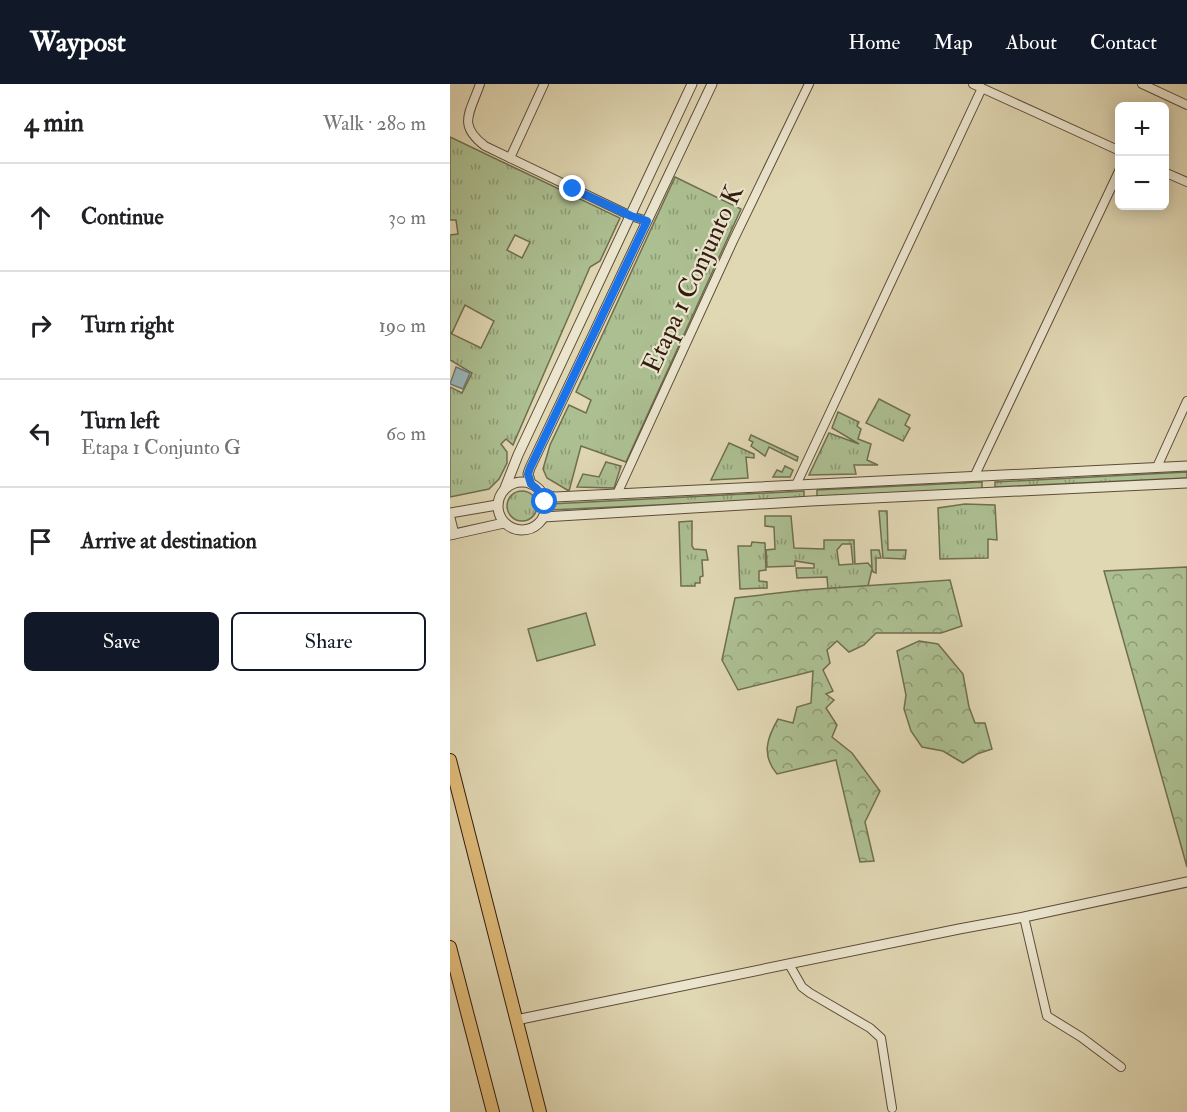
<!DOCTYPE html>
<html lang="en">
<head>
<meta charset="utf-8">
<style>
  :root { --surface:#fff; --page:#f2f2f2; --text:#202124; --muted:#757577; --line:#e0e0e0; --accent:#111827 }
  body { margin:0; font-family:"IM FELL Double Pica",serif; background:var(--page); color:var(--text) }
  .controls { position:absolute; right:18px; top:18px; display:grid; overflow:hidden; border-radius:9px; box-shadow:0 3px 15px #0003 }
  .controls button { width:54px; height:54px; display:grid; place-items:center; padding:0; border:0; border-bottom:2px solid var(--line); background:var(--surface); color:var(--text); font:30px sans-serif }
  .stop { position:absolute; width:18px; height:18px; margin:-14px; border:4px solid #1a73e8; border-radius:50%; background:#fff }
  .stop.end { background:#1a73e8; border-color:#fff; box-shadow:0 2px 6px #0008 }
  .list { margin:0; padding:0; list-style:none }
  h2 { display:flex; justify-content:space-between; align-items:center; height:78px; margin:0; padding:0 24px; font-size:26px }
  h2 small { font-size:20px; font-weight:400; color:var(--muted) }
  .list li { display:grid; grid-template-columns:39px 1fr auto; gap:18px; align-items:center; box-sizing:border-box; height:108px; padding:0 24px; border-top:2px solid var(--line) }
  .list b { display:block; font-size:22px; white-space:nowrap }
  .list p { margin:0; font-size:20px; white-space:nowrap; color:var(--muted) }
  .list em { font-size:20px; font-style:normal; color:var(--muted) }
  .actions { display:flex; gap:12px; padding:18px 24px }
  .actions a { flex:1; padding:14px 0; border:2px solid var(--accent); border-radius:9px; text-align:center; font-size:21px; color:var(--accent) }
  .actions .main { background:var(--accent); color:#fff }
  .icon { flex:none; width:33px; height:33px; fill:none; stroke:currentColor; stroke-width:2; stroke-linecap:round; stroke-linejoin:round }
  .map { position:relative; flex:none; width:737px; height:1028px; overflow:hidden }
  header { display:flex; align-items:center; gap:36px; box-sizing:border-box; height:84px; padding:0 30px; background:var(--accent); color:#fff }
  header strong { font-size:28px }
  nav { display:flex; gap:33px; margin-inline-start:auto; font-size:21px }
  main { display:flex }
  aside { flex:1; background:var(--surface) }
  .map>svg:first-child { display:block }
  .grass { fill:url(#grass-tufts); stroke:#706e50; stroke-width:1.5; fill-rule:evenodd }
  .forest { fill:url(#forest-crowns); stroke:#706e50; stroke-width:1.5 }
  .pitch { fill:#acbf91; stroke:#706e50; stroke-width:1.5 }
  .water { fill:#9ab6b9; stroke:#717875; stroke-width:1.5 }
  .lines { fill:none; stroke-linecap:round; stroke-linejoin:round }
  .minor-casing { stroke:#5f4b39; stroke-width:10 }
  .tertiary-casing { stroke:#5f4b39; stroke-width:11 }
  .primary-casing { stroke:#341c10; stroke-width:14 }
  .minor { stroke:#ebe5ce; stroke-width:8 }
  .tertiary { stroke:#ebe5ce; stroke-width:9 }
  .primary { stroke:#e0bc7a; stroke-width:12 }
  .route { stroke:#1a73e8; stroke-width:8 }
  .labels { text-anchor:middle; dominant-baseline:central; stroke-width:4.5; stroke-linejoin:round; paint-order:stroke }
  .street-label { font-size:26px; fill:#341c10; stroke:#ebe5ce }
</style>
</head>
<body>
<header>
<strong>Waypost</strong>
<nav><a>Home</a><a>Map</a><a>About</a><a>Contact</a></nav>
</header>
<main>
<aside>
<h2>4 min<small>Walk · 280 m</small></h2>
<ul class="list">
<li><svg class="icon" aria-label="ahead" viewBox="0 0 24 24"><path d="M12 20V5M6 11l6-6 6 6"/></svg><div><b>Continue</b></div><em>30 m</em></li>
<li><svg class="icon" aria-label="right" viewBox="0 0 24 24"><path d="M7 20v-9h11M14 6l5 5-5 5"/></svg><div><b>Turn right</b></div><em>190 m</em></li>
<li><svg class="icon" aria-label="left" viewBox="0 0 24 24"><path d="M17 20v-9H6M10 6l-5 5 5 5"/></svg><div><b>Turn left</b><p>Etapa 1 Conjunto G</p></div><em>60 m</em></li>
<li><svg class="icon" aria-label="arrive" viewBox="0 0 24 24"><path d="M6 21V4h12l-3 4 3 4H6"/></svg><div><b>Arrive at destination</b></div></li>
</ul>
<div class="actions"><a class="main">Save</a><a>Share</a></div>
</aside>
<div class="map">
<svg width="737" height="1028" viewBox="0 0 737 1028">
  <defs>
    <pattern id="grass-tufts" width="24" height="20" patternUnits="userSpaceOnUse" patternTransform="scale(1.5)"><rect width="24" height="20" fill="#acbf91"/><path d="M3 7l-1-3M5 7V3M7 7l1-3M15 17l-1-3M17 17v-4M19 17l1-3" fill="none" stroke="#8d9a75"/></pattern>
    <pattern id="forest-crowns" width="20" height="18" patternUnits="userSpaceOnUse" patternTransform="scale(1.5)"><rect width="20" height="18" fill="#acbf91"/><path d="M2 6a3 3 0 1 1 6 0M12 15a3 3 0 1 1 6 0" fill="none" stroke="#8d9a75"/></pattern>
  </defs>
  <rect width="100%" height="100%" fill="#e0d7b3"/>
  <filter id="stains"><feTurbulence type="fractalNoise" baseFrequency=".00333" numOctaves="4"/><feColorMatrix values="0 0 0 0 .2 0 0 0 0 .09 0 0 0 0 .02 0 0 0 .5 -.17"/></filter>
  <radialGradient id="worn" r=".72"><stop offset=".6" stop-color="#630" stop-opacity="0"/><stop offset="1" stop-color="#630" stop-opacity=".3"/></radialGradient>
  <g class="grass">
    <path d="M0,53L170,134L150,177L140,183L63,361L56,355L51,360L57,368V379L49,395L39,405L0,413V303L12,309L22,289L0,276V249L31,264L44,237L15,221L2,249L0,248V151L8,150L6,136H0ZM65,151L80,158L72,174L57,166Z"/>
    <polygon points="225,93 291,125 176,378 131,362 119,407 97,394 93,385 100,361 119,321 136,329 141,316 126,308"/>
    <polygon points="429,315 460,331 455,341 460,344 453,357 416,339"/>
    <polygon points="388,328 409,338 407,342 411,345 408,355 421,360 417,376 428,381 404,381 406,390 359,391 379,349 409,360 382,344"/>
    <polygon points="301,351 348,373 347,377 319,363 315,372 301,362 303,358 299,356"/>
    <polygon points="279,359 304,370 304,374 296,373 298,394 261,396"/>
    <polygon points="156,378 171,382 164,404 127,403 133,390 149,393"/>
    <polygon points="335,382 343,386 340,393 323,393 327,386 332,388"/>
    <polygon points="737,388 737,394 545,403 545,398"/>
    <polygon points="532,398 532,405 367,413 367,406"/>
    <polygon points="354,407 354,414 100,426 100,420"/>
    <circle cx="72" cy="422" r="15"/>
    <polygon points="515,420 545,421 547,456 538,455 538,474 490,475 488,424"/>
    <polygon points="429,427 437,427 438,466 456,466 455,475 433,474"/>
    <path d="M315,432H341L344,464L374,465V456H404L405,480L418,479L422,484L421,466H429L431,474H426V489L423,488L422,485L418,502L378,505L377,493L347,494L346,484H364V480L345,477V482L317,483L316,466L325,465L324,443L315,442ZM392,460H401L403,480L389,481L387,466Z"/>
    <polygon points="242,437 242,462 244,465 256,466 258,476 252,476 253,492 250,493 250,499 245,499 245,502 231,502 229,438"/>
    <polygon points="302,458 315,459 316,486 309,487 309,497 317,498 317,504 290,505 288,462 301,462"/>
  </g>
  <g class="forest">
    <polygon points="737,483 737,783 654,487"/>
    <path d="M500,496L512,542L491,549H426L414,561L399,568L387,557L377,566L380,579L373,586L383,607L376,610L384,616L376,624L387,641L382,653L402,669L430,707L415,738L424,777L410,778L386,676L327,690C311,671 317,654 328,635L343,639L347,623L361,619L363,587L288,606L272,576L285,514L354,506Z"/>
    <polygon points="469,557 488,560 513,590 519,623 525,639 535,639 542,665 527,670 513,679 493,667 472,663 461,647 454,625 456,611 447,567"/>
  </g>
  <polygon class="pitch" points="136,529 145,561 87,577 78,545"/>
  <polygon class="water" points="6,283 20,289 13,305 0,300"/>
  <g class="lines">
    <g class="minor-casing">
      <g id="minor">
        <path d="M30,0C20,29 7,41 35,62L181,132L197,137"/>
        <polyline points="523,0 670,67"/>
        <polyline points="692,0 737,21"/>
        <polyline points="60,74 94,0"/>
        <polyline points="714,88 737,98"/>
        <polyline points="707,383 737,317"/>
        <polyline points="525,391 670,85"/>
        <polyline points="346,401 532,4"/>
        <polyline points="167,410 283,157 359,0"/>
        <polyline points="574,833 597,932 631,953 671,983"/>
        <polyline points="339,880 352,903 360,909 420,944 431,954 442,1024"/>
      </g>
    </g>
    <g class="tertiary-casing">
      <g id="tertiary">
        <circle cx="72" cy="422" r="24"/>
        <polyline points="81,400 78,390 80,384 262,0"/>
        <polyline points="55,404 68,371 242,0"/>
        <polyline points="92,411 105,413 737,382"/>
        <polyline points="0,429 47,421"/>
        <polyline points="93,433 361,417 737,399"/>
        <polyline points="0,434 4,450"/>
        <polyline points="0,451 54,439"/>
        <polyline points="66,936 509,845 574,833 737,798"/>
      </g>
    </g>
    <g class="primary-casing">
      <g id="primary">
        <polyline points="0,676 90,1028"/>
        <polyline points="0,863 43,1028"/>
      </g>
    </g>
    <use href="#minor" class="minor"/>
    <use href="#tertiary" class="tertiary"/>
    <use href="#primary" class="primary"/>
  </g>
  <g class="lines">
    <polyline class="route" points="95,418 87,405 81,400 78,390 80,384 197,137 181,132 123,105"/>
  </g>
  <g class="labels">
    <g class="street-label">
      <text transform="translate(243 195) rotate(-65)">Etapa 1 Conjunto K</text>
    </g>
  </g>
  <rect width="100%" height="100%" filter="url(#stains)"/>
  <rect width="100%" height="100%" fill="url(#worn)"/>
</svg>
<div class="controls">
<button>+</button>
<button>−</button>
</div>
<div class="stop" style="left:95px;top:418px"></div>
<div class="stop end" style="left:123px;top:105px"></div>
</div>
</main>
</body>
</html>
